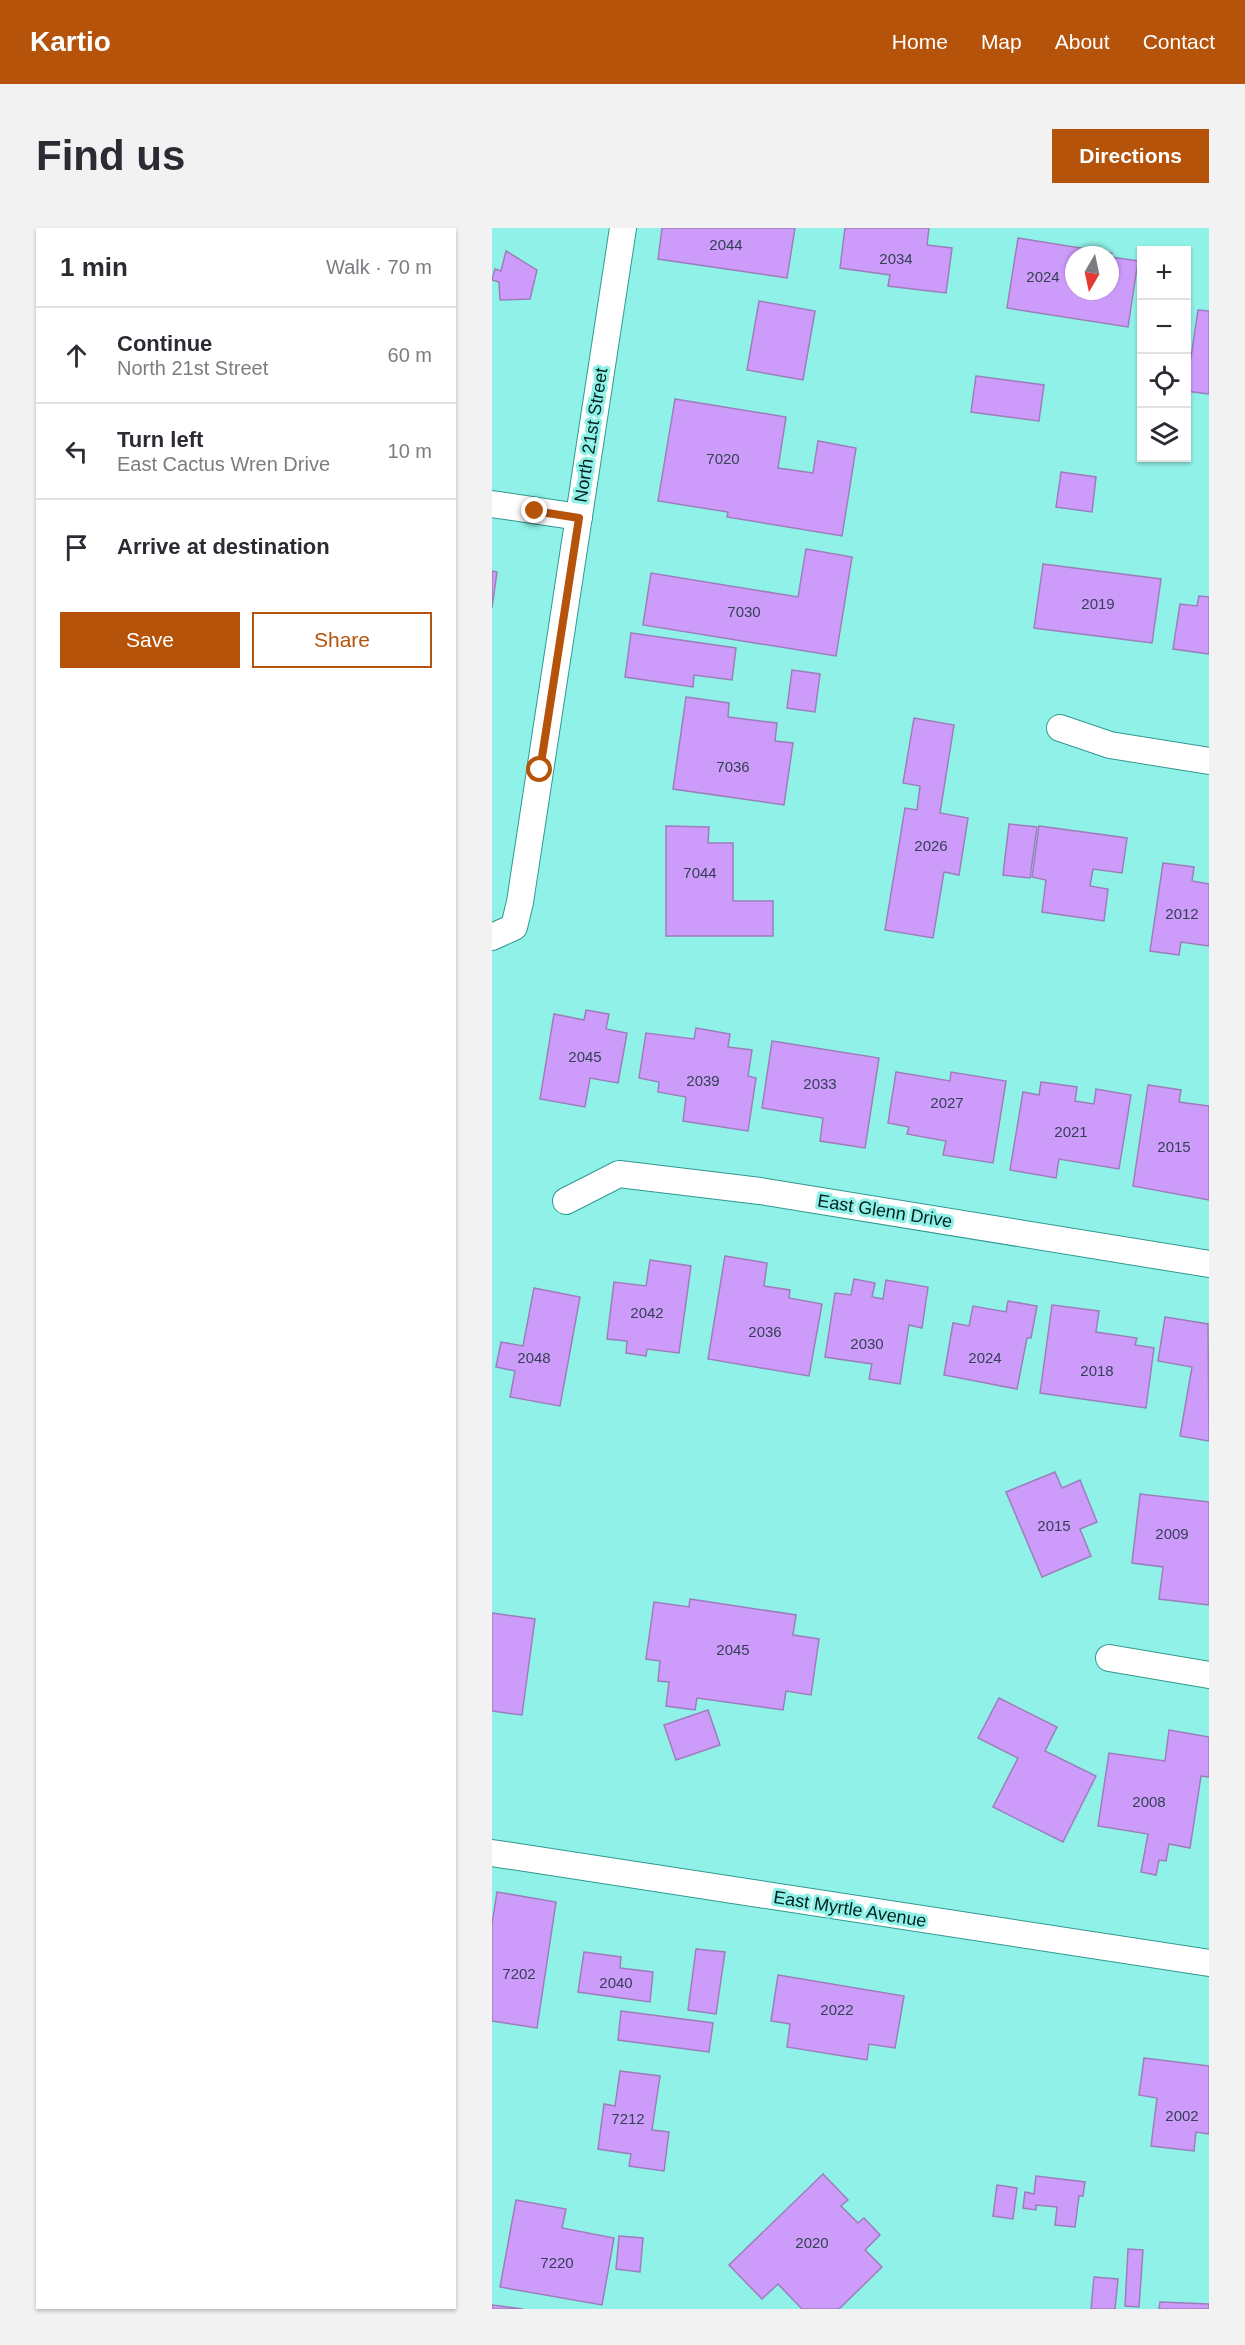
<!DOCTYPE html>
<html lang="en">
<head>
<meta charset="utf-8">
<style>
  :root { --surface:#fff; --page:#f2f2f3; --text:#2b2b33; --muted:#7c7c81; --line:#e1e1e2; --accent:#b45309 }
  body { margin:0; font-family:Arial,sans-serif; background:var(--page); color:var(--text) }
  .controls { position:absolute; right:18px; top:18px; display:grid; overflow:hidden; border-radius:0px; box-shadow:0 2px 4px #0004 }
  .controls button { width:54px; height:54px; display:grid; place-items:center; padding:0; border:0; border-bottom:2px solid var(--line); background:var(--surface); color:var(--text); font:30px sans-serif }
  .compass { position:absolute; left:573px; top:18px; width:54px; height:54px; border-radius:50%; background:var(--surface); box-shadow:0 2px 4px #0004; rotate:189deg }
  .stop { position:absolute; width:18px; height:18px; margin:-14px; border:4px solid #b45309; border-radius:50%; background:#fff }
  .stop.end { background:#b45309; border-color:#fff; box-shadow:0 2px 6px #0008 }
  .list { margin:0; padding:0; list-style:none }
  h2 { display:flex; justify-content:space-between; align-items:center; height:78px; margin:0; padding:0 24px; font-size:26px }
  h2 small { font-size:20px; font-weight:400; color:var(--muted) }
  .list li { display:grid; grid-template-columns:39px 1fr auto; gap:18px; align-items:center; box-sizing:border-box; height:96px; padding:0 24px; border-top:2px solid var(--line) }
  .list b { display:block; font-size:22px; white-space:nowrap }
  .list p { margin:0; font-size:20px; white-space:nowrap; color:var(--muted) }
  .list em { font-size:20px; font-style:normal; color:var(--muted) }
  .actions { display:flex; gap:12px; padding:18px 24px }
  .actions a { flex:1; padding:14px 0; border:2px solid var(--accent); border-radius:0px; text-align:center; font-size:21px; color:var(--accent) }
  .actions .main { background:var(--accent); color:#fff }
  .icon { flex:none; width:33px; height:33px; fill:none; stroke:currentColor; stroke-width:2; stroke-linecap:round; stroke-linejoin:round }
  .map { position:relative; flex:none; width:717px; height:2081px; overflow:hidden; border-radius:0px }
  header { display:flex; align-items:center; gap:36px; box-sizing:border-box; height:84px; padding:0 30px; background:var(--accent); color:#fff }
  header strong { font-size:28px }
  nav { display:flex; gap:33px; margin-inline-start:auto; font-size:21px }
  .intro { display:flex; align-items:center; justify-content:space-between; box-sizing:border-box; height:144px; padding:0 36px }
  h1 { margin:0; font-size:42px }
  .button { padding:15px 27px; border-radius:0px; background:var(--accent); color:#fff; font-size:21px; font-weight:700 }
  main { display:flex; gap:36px; padding:0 36px }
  aside { flex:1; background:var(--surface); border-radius:0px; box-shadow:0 2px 4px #0004 }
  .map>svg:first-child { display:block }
  .building { fill:#cd9cfb; stroke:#9d7ebb; stroke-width:1.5; fill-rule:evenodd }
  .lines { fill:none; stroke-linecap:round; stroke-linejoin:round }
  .minor-casing { stroke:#319991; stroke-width:28 }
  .minor { stroke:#fff; stroke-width:26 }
  .route { stroke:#b45309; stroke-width:8 }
  .labels { text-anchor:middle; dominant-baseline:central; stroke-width:6; stroke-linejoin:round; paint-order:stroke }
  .number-label { font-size:15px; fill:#344055 }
  .street-label { font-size:18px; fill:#01211e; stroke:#8ff1e7 }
</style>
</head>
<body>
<header>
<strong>Kartio</strong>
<nav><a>Home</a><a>Map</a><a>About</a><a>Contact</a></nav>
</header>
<div class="intro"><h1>Find us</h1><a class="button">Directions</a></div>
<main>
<aside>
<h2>1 min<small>Walk · 70 m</small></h2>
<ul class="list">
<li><svg class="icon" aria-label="ahead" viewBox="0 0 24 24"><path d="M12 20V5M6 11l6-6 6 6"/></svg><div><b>Continue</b><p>North 21st Street</p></div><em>60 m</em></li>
<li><svg class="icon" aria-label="left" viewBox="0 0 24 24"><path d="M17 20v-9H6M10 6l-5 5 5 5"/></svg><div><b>Turn left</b><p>East Cactus Wren Drive</p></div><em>10 m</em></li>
<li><svg class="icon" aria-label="arrive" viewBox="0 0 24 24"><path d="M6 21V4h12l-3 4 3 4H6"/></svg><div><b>Arrive at destination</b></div></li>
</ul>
<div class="actions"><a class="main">Save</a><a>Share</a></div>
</aside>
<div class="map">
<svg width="717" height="2081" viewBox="0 0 717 2081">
  <rect width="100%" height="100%" fill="#8ff1e7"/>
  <g class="building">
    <polygon points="170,0 303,0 295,50 166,31"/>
    <polygon points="353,0 437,0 435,17 460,20 454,65 396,58 398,47 348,40"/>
    <path d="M526,10L620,25L619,29L646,33L636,99L515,80ZM582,27H618V63H582Z"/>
    <polygon points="14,23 45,42 38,71 8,72 7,54 0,52 3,41 9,43"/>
    <polygon points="267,73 323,83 311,152 255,142"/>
    <polygon points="706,82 717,83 717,166 694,163"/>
    <polygon points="484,148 552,157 547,193 479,184"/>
    <polygon points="183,171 294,189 286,240 321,245 326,213 364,220 350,308 235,289 236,284 166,273"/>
    <polygon points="569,244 604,249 600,284 564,279"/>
    <polygon points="314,321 360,329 344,428 151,397 159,345 306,369"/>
    <polygon points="551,336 669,351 660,415 542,400"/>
    <polygon points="0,343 5,344 0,380"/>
    <polygon points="707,368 717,369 717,426 681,421 688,376 705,378"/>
    <polygon points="139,405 244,420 240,452 202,447 201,459 133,449"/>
    <polygon points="300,442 328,446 323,484 295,480"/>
    <polygon points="194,469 237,475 236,489 285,495 283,513 301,515 292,577 181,561"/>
    <polygon points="422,490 462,497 448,585 476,590 467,647 452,644 441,710 393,702 413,580 425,582 428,558 411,555"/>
    <polygon points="517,596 545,599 538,650 511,647"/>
    <polygon points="174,598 217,599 216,615 241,615 241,673 281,673 281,708 174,708"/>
    <polygon points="547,598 635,610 630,645 601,641 598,658 616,661 612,693 550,684 554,652 540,649"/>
    <polygon points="671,635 702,639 700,653 717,656 717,718 689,714 687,727 658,723"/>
    <polygon points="94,782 117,786 114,801 135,805 126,855 98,850 93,879 48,871 62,786 92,792"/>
    <polygon points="204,800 238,806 236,819 260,822 256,848 264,850 256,903 191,893 194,869 166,864 167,854 147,850 154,805 202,811"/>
    <polygon points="280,813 387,830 373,920 328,913 331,890 270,880"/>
    <polygon points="404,844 458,853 459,844 514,853 501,935 451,927 454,913 415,906 417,899 396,895"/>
    <polygon points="549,854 585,859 583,873 602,876 604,861 639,867 627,941 567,931 564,950 518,942 531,864 547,867"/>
    <polygon points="656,857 689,862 687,874 717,878 717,972 641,958"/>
    <polygon points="233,1028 275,1035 272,1058 298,1062 297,1070 330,1076 317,1148 216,1131"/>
    <polygon points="158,1032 199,1038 187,1125 155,1121 154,1128 134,1125 135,1113 115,1111 122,1054 154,1058"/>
    <polygon points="362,1051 383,1055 380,1069 391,1071 394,1052 436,1059 430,1100 417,1097 408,1156 377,1151 380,1136 333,1129 343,1065 359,1067"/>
    <polygon points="42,1060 88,1069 68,1178 18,1169 23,1143 4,1139 9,1114 31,1118"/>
    <polygon points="516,1073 545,1078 539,1110 535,1110 525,1161 452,1147 461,1095 477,1098 481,1078 514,1084"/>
    <polygon points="560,1077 607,1083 604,1104 645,1110 643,1117 662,1120 654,1180 548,1165"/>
    <polygon points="673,1089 716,1096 717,1213 688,1208 700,1139 666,1133"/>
    <polygon points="563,1244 570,1260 588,1252 605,1294 588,1301 599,1328 550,1349 514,1264"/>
    <polygon points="648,1266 717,1274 717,1377 667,1371 671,1339 640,1335"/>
    <polygon points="198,1371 304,1387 301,1407 327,1411 319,1467 294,1463 291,1482 205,1470 203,1482 174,1478 177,1454 166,1453 168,1433 154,1431 162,1374 197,1379"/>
    <polygon points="0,1385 43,1391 30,1487 0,1483"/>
    <polygon points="507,1470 565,1499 553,1523 604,1548 571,1614 501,1579 526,1530 486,1510"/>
    <polygon points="216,1482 228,1517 184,1532 172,1497"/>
    <polygon points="677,1502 717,1509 717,1549 709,1548 698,1620 677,1616 674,1633 667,1632 664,1647 649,1644 656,1606 606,1598 617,1525 673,1533"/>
    <polygon points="5,1664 64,1674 45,1800 0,1793 0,1696"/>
    <polygon points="204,1721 233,1724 224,1786 196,1782"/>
    <polygon points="92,1724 129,1729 128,1740 161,1744 158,1774 86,1764"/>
    <polygon points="286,1747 412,1768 403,1820 377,1816 375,1832 295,1819 298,1796 279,1793"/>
    <polygon points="129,1783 221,1795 217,1824 126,1812"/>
    <polygon points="652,1830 717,1838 717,1906 704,1904 702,1923 659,1918 665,1870 647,1867"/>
    <polygon points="128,1843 168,1848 160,1902 177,1904 172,1943 137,1938 139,1926 106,1921 112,1876 123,1878"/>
    <polygon points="331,1946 356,1972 349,1978 366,1995 372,1990 388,2007 373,2022 390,2039 347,2081 310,2081 286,2056 270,2071 237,2037"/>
    <polygon points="544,1948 593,1954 591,1968 587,1968 583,1999 563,1997 565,1979 544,1977 544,1982 531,1980 533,1964 542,1966"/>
    <polygon points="505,1957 525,1960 521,1991 501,1988"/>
    <polygon points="24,1972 74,1981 70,2000 122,2010 110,2077 8,2059"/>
    <polygon points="127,2008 151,2010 148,2044 124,2041"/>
    <polygon points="636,2021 651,2022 647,2079 633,2078"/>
    <polygon points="602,2049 626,2051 623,2081 599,2081"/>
    <polygon points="668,2074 717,2076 717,2081 667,2081"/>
    <polygon points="0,2077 31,2081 0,2081"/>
  </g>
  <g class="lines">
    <g class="minor-casing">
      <g id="minor">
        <polyline points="0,276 87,289"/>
        <polyline points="568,500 618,517 717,533"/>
        <polyline points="0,709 22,699 28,674 131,0"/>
        <polyline points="74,973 127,946 268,963 717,1036"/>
        <polyline points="617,1430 717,1447"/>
        <polyline points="0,1625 717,1735"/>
      </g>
    </g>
    <use href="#minor" class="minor"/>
  </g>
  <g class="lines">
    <polyline class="route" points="43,283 87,290 48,542"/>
  </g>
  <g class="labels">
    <g class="number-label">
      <text x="234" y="16">2044</text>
      <text x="404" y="30">2034</text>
      <text x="551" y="48">2024</text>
      <text x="231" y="230">7020</text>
      <text x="606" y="375">2019</text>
      <text x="252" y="383">7030</text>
      <text x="241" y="538">7036</text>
      <text x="439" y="617">2026</text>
      <text x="208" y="644">7044</text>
      <text x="690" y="685">2012</text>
      <text x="93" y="828">2045</text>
      <text x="211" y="852">2039</text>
      <text x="328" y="855">2033</text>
      <text x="455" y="874">2027</text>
      <text x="579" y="903">2021</text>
      <text x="682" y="918">2015</text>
      <text x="155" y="1084">2042</text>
      <text x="273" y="1103">2036</text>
      <text x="375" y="1115">2030</text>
      <text x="42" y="1129">2048</text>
      <text x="493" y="1129">2024</text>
      <text x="605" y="1142">2018</text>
      <text x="562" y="1297">2015</text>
      <text x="680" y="1305">2009</text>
      <text x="241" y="1421">2045</text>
      <text x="657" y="1573">2008</text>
      <text x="27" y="1745">7202</text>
      <text x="124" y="1754">2040</text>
      <text x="345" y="1781">2022</text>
      <text x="690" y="1887">2002</text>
      <text x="136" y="1890">7212</text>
      <text x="320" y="2014">2020</text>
      <text x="65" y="2034">7220</text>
    </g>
    <g class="street-label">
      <text transform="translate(99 207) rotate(-81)">North 21st Street</text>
      <text transform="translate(393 983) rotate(9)">East Glenn Drive</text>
      <text transform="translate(358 1681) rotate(9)">East Myrtle Avenue</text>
    </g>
  </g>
</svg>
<div class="controls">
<button>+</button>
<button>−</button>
<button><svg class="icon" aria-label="locate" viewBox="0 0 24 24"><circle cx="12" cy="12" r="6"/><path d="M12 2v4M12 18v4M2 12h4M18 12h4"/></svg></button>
<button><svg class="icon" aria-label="layers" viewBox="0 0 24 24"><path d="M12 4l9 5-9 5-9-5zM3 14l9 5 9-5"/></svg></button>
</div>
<svg class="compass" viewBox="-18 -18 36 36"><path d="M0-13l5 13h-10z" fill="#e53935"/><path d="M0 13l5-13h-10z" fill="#7c7c81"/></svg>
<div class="stop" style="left:48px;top:542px"></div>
<div class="stop end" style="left:43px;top:283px"></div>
</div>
</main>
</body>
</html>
